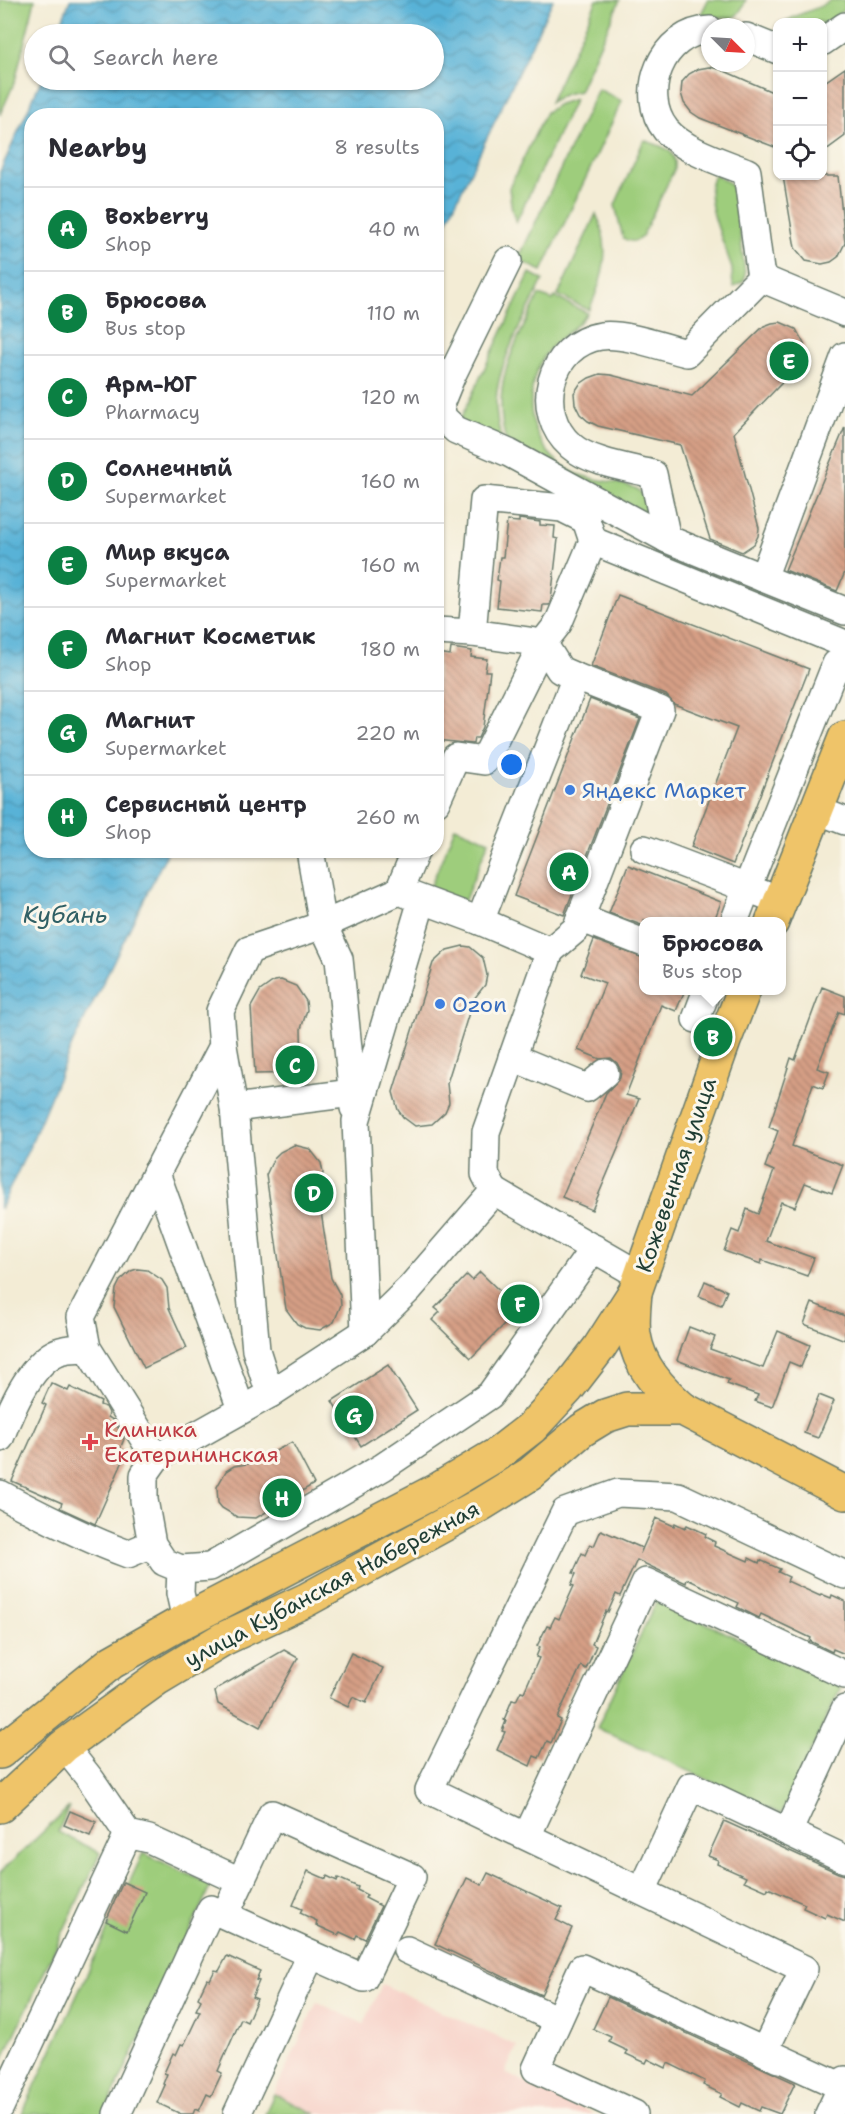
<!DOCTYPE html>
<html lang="en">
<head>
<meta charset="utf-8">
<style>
  :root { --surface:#fff; --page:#f7f7f7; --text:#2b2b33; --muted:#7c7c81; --line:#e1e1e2; --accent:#0b8043 }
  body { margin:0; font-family:"Shantell Sans",sans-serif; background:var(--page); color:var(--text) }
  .controls { position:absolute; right:18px; top:18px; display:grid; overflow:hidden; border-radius:12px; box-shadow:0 2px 4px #0004 }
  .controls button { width:54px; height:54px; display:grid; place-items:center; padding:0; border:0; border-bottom:2px solid var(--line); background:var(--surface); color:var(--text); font:30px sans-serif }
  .compass { position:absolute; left:701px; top:18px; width:54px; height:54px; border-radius:50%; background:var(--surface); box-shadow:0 2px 4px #0004; rotate:114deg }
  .you { position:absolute; left:512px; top:765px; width:21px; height:21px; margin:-15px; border:4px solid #fff; border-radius:50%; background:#1a73e8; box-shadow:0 0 0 9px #1a73e833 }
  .badge { display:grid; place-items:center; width:39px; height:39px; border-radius:50%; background:var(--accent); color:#fff; font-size:20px; font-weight:700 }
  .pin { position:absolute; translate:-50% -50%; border:3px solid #fff; box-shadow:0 2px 6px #0006 }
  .popup { position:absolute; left:639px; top:917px; width:147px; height:78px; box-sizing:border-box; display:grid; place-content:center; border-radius:12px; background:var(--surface); filter:drop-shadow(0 2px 4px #0005); font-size:20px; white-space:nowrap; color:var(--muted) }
  .popup b { font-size:22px; color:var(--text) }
  .popup::after { content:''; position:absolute; left:50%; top:100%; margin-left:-12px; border:12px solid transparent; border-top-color:var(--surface) }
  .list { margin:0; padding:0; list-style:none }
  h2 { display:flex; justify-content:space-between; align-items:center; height:78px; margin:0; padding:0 24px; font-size:26px }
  h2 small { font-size:20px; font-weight:400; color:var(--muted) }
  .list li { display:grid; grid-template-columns:39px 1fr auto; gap:18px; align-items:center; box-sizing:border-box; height:84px; padding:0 24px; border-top:2px solid var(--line) }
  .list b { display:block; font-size:22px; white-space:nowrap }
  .list p { margin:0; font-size:20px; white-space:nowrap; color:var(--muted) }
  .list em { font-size:20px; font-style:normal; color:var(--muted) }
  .icon { flex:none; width:33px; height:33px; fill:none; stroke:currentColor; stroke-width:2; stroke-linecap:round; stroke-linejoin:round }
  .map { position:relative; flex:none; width:845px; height:2114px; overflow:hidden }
  .search { position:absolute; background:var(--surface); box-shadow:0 2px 4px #0004; left:24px; top:24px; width:420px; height:66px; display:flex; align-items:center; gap:15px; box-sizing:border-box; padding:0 21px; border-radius:33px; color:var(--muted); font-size:22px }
  .panel { position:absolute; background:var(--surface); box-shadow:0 2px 4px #0004; left:24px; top:108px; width:420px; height:750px; border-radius:24px }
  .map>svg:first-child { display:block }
  .built { fill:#f7d1c8 }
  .green { fill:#9ecd7c; stroke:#5e8558; stroke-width:1.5 }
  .water { fill:url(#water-waves); stroke:#3c7886; stroke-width:1.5 }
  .building { fill:url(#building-back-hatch) }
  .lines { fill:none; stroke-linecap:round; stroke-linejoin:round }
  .minor-casing { stroke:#697a6c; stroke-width:30 }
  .major-casing { stroke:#697a6c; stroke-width:36 }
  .minor { stroke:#fff; stroke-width:27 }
  .major { stroke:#efc469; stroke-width:33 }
  .shop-dot { fill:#3f7fe0; stroke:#fbf7ec; stroke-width:2 }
  .health-dot { fill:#e0444e; stroke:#fbf7ec; stroke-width:2 }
  .labels { text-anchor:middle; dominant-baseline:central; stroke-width:6; stroke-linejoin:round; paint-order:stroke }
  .shop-label { font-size:22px; fill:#366cbe; stroke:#fbf7ec; text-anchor:start }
  .street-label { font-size:22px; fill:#1f3d34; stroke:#fbf7ec }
  .health-label { font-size:22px; fill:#be3a42; stroke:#fbf7ec; text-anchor:start }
  .water-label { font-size:24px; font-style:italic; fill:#306065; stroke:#fbf7ec }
</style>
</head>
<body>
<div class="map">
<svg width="845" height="2114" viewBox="0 0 845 2114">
  <defs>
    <pattern id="water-waves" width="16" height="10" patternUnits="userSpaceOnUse" patternTransform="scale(1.5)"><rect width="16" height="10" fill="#59b2d7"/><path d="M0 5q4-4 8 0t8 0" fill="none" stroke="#4992af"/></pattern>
    <pattern id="building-back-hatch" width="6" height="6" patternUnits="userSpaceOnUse" patternTransform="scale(1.5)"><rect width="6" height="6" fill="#d69f85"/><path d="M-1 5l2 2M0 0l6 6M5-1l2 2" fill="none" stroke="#ad836e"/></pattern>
  </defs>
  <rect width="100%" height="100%" fill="#fbf7ec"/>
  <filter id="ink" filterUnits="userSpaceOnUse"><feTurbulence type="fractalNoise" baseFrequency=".0167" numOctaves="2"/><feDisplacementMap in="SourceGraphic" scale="12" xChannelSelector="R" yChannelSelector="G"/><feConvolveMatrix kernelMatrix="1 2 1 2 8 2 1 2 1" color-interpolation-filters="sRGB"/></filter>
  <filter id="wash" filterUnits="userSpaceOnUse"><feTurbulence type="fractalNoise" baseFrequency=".008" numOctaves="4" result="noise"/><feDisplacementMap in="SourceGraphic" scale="24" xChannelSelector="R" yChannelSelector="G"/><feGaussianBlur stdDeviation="1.35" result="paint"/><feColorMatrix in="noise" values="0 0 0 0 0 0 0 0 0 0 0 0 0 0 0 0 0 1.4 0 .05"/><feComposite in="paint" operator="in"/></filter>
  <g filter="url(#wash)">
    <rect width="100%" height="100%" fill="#f3ecd5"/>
    <polygon class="built" points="382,1984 517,2046 505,2073 594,2114 316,2114 274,2094 317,2002 364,2024"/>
    <g class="green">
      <polygon points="0,0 35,0 15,81 0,115"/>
      <polygon points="597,0 620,0 579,91 565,94 550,102"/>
      <path d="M708,0H746C734,28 727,17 701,14Z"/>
      <path d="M831,0H845V9L823,26L822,22H785C799,12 817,11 831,0Z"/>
      <polygon points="598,89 622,101 542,271 518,260"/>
      <polygon points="575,99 516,222 512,210 509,188 546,112 559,104"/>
      <path d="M644,140C660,147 677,147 675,168L642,236C637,242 630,243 623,238L615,205Z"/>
      <path d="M715,175L728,182L735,191L745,274L744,281L734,287C731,281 733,275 732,269C727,248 699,193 715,175Z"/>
      <path d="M596,214C612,246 604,278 589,310L558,295Z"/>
      <path d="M530,273L543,280C526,316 497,362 496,403C496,417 499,431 503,444L458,424Z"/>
      <path d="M539,295L553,300L555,297L587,313C576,331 556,337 545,355C519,396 529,451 575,473C594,482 617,480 637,489L644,496L647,514L506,441C490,382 515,346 539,295Z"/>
      <polygon points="455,827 489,841 464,902 430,888"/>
      <polygon points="657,1600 841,1687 781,1814 597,1728"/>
      <polygon points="69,1807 58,1832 100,1853 0,2066 0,1873"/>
      <polygon points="143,1853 211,1885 104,2114 22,2114"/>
      <polygon points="274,2094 316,2114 265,2114"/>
    </g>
    <polygon class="water" points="70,0 553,0 437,242 436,116 32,116 32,850 168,851 73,1043 30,1146 0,1209 0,172 41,80 434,80 434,34 57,34"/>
    <g id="blocks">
      <g class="building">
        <polygon points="709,67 720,69 777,94 777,148 700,118 691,112 684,103 681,93 682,82 689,74 698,69"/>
        <polygon points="845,68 845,136 822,153 822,84"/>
        <polygon points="783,176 838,176 845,243 838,257 831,262 822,264 806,261 795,248"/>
        <polygon points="780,322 796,329 804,344 804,353 796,368 734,433 759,528 758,536 754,544 742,552 710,539 680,445 598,426 588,421 580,414 575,404 574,393 580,384 589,378 600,374 611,375 692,396 764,326 772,323"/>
        <polygon points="845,427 845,572 837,591 785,570"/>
        <polygon points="519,519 540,522 540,525 555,526 554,538 558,539 551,600 549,605 543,605 542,612 497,607 500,581 497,580 500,557 503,557 507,521 519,522"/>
        <polygon points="618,595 809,669 733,864 691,847 737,728 674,704 666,695 591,666"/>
        <polygon points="451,648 472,651 471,657 487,659 485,671 490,671 483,727 478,738 474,738 473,744 436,740 438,653 450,655"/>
        <polygon points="590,699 640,719 564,915 514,896"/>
        <polygon points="628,865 721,902 714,921 644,921 644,926 609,913"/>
        <polygon points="594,940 644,958 644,990 685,990 676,1011 661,1005 626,1095 639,1099 592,1210 562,1197 606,1093 620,1078 621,1071 617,1063 611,1058 600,1059 578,1050 605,983 581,974"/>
        <polygon points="463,946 470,947 483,958 487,975 485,985 473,1000 447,1083 449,1103 445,1112 432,1124 415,1126 403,1117 398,1110 393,1092 433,963 447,950"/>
        <polygon points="281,980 296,986 306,1001 307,1010 301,1029 302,1073 255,1074 251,1007 260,991 274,981"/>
        <polygon points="822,987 845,996 845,1014 839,1012 817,1068 829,1072 823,1088 813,1084 792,1146 843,1165 832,1193 805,1183 795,1207 781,1202 766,1241 814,1258 807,1276 762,1260 761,1264 724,1251 732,1230 739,1233 747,1209 758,1214 774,1171 765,1167 778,1131 769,1127 791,1058 795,1060"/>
        <polygon points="294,1145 310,1149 321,1163 323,1173 318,1192 331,1278 340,1295 341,1305 334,1322 320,1330 305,1328 297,1324 286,1309 266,1175 274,1158 280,1152"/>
        <polygon points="137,1269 147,1270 162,1280 167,1288 169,1308 187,1348 144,1368 114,1307 116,1289 120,1281 131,1271"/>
        <polygon points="480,1272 519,1310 471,1358 432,1320 440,1312 435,1308 467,1275 472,1280"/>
        <polygon points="705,1281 727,1291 721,1305 699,1296"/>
        <polygon points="812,1303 845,1316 845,1340 804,1324"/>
        <polygon points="689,1327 715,1337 710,1349 763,1368 778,1331 810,1345 801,1367 789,1362 772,1407 755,1401 758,1395 727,1384 729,1380 677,1360"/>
        <polygon points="388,1365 417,1410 361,1446 332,1401"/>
        <polygon points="51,1383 68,1391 70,1387 101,1402 100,1405 106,1407 109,1413 108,1417 113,1420 123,1435 124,1439 120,1449 127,1452 95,1524 60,1508 62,1503 12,1481 46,1405 42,1403"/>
        <polygon points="819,1395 834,1401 818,1438 804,1433"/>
        <polygon points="292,1442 314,1484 256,1518 237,1517 222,1508 218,1503 217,1487 226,1471 234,1466 253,1463"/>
        <polygon points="656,1518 674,1526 675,1523 685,1528 687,1525 706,1534 705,1537 715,1542 714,1546 748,1561 749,1558 759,1563 760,1560 780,1569 778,1572 789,1577 787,1581 820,1596 821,1594 831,1598 832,1595 845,1601 845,1654 833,1649 832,1652 810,1641 811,1638 761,1614 759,1618 737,1607 739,1603 687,1579 686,1583 637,1560 620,1596 616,1594 608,1612 606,1611 592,1644 596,1646 586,1669 581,1666 557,1718 561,1720 551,1743 547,1741 539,1758 534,1756 530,1766 497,1750 505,1732 502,1731 506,1721 504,1720 512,1700 516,1701 521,1691 524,1692 539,1658 536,1657 540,1647 537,1646 547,1626 550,1627 555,1617 559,1619 574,1586 571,1585 576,1574 573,1573 582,1553 585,1555 590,1544 594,1546 601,1530 642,1548 640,1554"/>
        <polygon points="284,1650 298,1658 260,1727 218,1704 215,1692 218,1688"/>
        <polygon points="351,1653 383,1668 366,1703 353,1697 348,1707 329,1698"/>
        <polygon points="70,1811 96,1822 90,1836 64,1825"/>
        <polygon points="724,1821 838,1873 845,1875 845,1922 827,1914 825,1918 803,1908 805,1904 768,1888 767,1891 744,1881 746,1877 717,1864 718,1860 708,1856"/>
        <polygon points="308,1871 326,1879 327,1876 337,1881 338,1878 358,1887 357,1890 367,1895 365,1898 381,1906 365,1939 357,1935 355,1939 340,1932 338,1935 316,1925 317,1921 300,1913 302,1909 293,1905"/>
        <polygon points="488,1873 562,1908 556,1920 572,1928 541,1995 435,1944 467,1878 482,1885"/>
        <polygon points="123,1882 145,1892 127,1931 106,1921"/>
        <polygon points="227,1956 260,1971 256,1980 259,1981 252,1997 257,1999 247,2022 241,2019 218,2071 222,2073 211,2096 207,2094 199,2111 195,2109 193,2114 181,2114 157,2103 165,2085 163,2084 167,2074 164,2073 173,2053 176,2055 181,2044 184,2045 200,2011 196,2010 201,2000 198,1998 207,1979 210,1980 215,1970 219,1971"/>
        <polygon points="608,1997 795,2083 780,2114 761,2107 759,2111 742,2103 740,2107 720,2097 722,2094 703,2085 705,2081 668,2063 666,2068 648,2059 646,2063 626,2054 628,2051 609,2042 611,2037 593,2029"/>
      </g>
    </g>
  </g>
  <g filter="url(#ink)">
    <use href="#blocks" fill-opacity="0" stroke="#697a6c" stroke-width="1.5"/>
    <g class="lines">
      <g class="minor-casing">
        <g id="minor">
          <path d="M710,30C662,31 637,94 666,130C684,151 722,162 747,172L761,278L687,353C662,347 626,333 601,336C549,344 532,412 571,446C589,462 629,468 653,474L667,539L763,578"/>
          <polyline points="746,37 778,50"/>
          <polyline points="822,42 845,26"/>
          <polyline points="508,261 451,377 440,404 443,418 456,430 509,453 667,539"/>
          <polyline points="761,278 845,313"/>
          <polyline points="845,356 763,578 845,611"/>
          <polyline points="593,541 845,644"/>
          <polyline points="436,631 472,633 484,500 562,508 586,520 593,541 558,624 543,643 484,761 456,757 436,802"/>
          <polyline points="472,633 543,643 560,670 576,677 480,921"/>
          <polyline points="817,810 845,821"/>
          <polyline points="644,849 747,888 836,664 845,667"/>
          <polyline points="310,850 323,925 339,959 354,1108"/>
          <polyline points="399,891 416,850"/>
          <polyline points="580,918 644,943"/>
          <polyline points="734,922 747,888 765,895"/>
          <polyline points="550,951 576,929 660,710 576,677"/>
          <polyline points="696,1019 707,990"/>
          <polyline points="512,1057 587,1088 605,1073"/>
          <polyline points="234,1108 352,1093"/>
          <polyline points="156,1173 241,1409"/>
          <polyline points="365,1332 356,1121 422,900"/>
          <polyline points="270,1394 256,1350 234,1108 223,1046 220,1011 249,950 323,925 399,891 480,921 550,951 486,1132 485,1174 494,1191"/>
          <path d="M0,1438C10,1411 33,1356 64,1350C71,1348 79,1349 87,1348"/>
          <polyline points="156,1458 87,1348 81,1317 223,1046"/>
          <path d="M0,1494C41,1516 84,1538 128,1554L152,1544"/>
          <polyline points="181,1569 210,1567 383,1467 490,1395 594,1248"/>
          <polyline points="186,1620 180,1593 181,1569 164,1562 152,1544 144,1500 144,1475 156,1458 270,1394 365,1332 410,1288 494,1191 641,1276"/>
          <polyline points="64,1746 91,1780 128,1834"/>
          <polyline points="788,1832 845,1709"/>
          <polyline points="527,1836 646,1582 845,1675"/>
          <polyline points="642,1891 691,1786 845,1859"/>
          <polyline points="407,1950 558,2020"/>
          <polyline points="778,2059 764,2052 804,1969 429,1790 565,1512 618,1493 678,1496 845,1575"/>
          <polyline points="0,2107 128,1834 149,1839 240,1881"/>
          <path d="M117,2114L211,1909C262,1932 313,1956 364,1978L412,1877L272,1814L225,1915"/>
          <polyline points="237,2114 311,1955"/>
          <polyline points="634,2114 536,2069 582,1968 845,2088"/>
          <polyline points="829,2114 845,2080"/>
        </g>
      </g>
      <g class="major-casing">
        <g id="major">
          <polyline points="772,922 845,738"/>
          <path d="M635,1292C634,1306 632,1322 634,1335C639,1367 660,1389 683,1409L845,1493"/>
          <polyline points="0,1752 112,1662 186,1620 439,1489 496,1455 531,1428 568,1388 599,1348 635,1292 724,1041 744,990"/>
          <polyline points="0,1806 64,1746 158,1678 223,1639 306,1600 480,1505 530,1474 582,1430 605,1416 627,1409 683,1409"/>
        </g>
      </g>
      <use href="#minor" class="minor"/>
      <use href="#major" class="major"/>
    </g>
  </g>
  <g class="shop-dot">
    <circle cx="570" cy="790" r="6"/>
    <circle cx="440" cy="1004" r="6"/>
  </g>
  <path class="health-dot" d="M87 1433h6v6h6v6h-6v6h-6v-6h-6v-6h6z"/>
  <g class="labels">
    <g class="shop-label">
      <text x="582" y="790">Яндекс Маркет</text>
      <text x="452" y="1004">Ozon</text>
    </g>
    <g class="street-label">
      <text transform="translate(676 1175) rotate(-71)">Кожевенная улица</text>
      <text transform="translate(332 1584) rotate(-28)">улица Кубанская Набережная</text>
    </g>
    <g class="health-label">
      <text x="104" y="1429">Клиника<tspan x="104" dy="25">Екатерининская</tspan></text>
    </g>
    <g class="water-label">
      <text x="65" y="915">Кубань</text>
    </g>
  </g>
</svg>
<div class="controls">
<button>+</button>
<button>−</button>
<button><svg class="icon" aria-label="locate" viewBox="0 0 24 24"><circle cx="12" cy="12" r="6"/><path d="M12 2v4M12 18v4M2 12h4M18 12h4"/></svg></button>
</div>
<svg class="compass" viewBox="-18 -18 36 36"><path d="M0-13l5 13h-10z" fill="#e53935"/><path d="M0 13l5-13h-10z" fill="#7c7c81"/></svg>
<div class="you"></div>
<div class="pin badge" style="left:569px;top:872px">A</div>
<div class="pin badge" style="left:713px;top:1037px">B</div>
<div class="popup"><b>Брюсова</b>Bus stop</div>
<div class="pin badge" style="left:295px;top:1065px">C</div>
<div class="pin badge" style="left:314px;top:1193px">D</div>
<div class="pin badge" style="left:789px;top:361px">E</div>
<div class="pin badge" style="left:520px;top:1304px">F</div>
<div class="pin badge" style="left:354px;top:1415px">G</div>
<div class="pin badge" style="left:282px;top:1498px">H</div>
<div class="search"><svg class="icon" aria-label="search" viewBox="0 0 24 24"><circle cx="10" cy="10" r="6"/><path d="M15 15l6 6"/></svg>Search here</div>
<section class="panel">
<h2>Nearby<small>8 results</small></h2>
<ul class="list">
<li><span class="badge">A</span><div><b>Boxberry</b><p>Shop</p></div><em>40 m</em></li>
<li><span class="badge">B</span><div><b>Брюсова</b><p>Bus stop</p></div><em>110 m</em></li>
<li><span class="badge">C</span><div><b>Арм-ЮГ</b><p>Pharmacy</p></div><em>120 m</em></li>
<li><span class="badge">D</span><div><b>Солнечный</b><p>Supermarket</p></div><em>160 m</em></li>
<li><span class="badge">E</span><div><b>Мир вкуса</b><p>Supermarket</p></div><em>160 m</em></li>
<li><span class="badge">F</span><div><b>Магнит Косметик</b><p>Shop</p></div><em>180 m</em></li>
<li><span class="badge">G</span><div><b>Магнит</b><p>Supermarket</p></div><em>220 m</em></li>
<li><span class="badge">H</span><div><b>Сервисный центр</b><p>Shop</p></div><em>260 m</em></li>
</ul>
</section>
</div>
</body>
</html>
